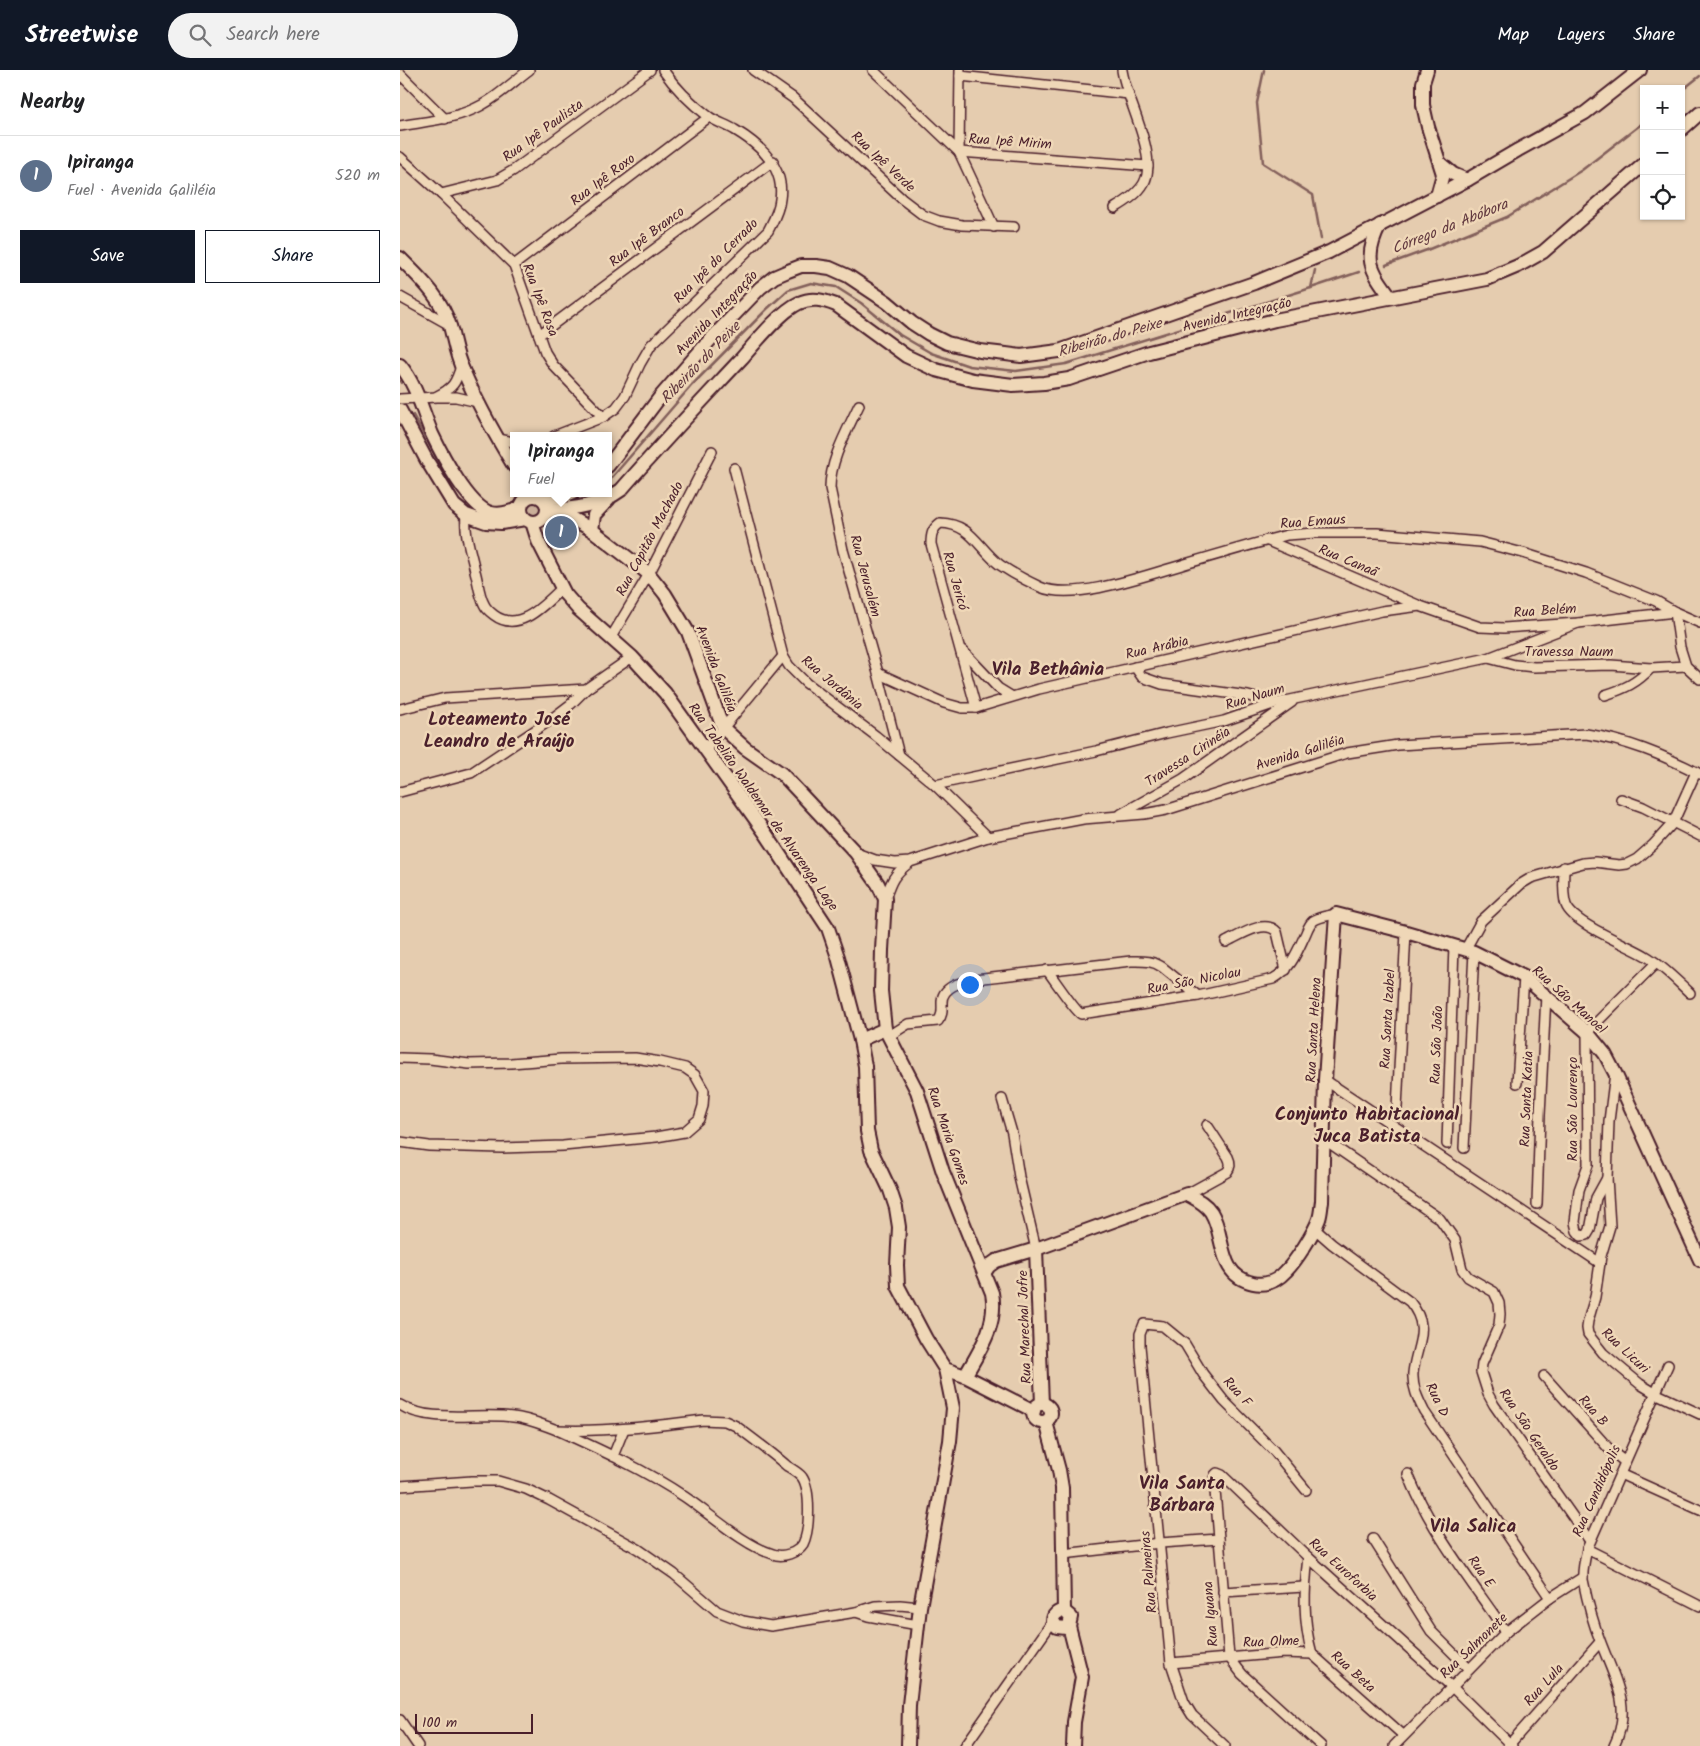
<!DOCTYPE html>
<html lang="en">
<head>
<meta charset="utf-8">
<style>
  :root { --surface:#fff; --page:#f2f2f2; --text:#202124; --muted:#757577; --line:#e0e0e0; --accent:#111827 }
  body { margin:0; font-family:Kalam,sans-serif; background:var(--page); color:var(--text) }
  .controls { position:absolute; right:15px; top:15px; display:grid; overflow:hidden; border-radius:0px; box-shadow:0 1px 4px #0004 }
  .controls button { width:45px; height:45px; display:grid; place-items:center; padding:0; border:0; border-bottom:1px solid var(--line); background:var(--surface); color:var(--text); font:25px sans-serif }
  .scale { position:absolute; left:15px; bottom:12px; width:118px; box-sizing:border-box; padding-left:5px; border:2px solid #4a1f2b; border-top:0; font-size:14px; line-height:18px; white-space:nowrap; color:#4a1f2b; -webkit-text-stroke:4px #efd7b7; paint-order:stroke }
  .you { position:absolute; left:569px; top:914px; width:18px; height:18px; margin:-12px; border:4px solid #fff; border-radius:50%; background:#1a73e8; box-shadow:0 0 0 8px #1a73e833 }
  .badge { display:grid; place-items:center; width:32px; height:32px; border-radius:50%; background:var(--accent); color:#fff; font-size:16px; font-weight:700 }
  .pin { position:absolute; translate:-50% -50%; border:2px solid #fff; box-shadow:0 1px 5px #0006 }
  .popup { position:absolute; left:110px; top:362px; width:102px; height:65px; box-sizing:border-box; display:grid; place-content:center; border-radius:0px; background:var(--surface); filter:drop-shadow(0 1px 4px #0005); font-size:16px; white-space:nowrap; color:var(--muted) }
  .popup b { font-size:19px; color:var(--text) }
  .popup::after { content:''; position:absolute; left:50%; top:100%; margin-left:-10px; border:10px solid transparent; border-top-color:var(--surface) }
  .list { margin:0; padding:0; list-style:none }
  h2 { display:flex; justify-content:space-between; align-items:center; height:65px; margin:0; padding:0 20px; font-size:21px }
  h2 small { font-size:16px; font-weight:400; color:var(--muted) }
  .list li { display:grid; grid-template-columns:32px 1fr auto; gap:15px; align-items:center; box-sizing:border-box; height:80px; padding:0 20px; border-top:1px solid var(--line) }
  .list b { display:block; font-size:19px; white-space:nowrap }
  .list p { margin:0; font-size:16px; white-space:nowrap; color:var(--muted) }
  .list em { font-size:16px; font-style:normal; color:var(--muted) }
  .actions { display:flex; gap:10px; padding:15px 20px }
  .actions a { flex:1; padding:11px 0; border:1px solid var(--accent); border-radius:0px; text-align:center; font-size:18px; color:var(--accent) }
  .actions .main { background:var(--accent); color:#fff }
  .icon { flex:none; width:28px; height:28px; fill:none; stroke:currentColor; stroke-width:2; stroke-linecap:round; stroke-linejoin:round }
  .map { position:relative; flex:none; width:1300px; height:1676px; overflow:hidden }
  header { display:flex; align-items:center; gap:30px; box-sizing:border-box; height:70px; padding:0 25px; background:var(--accent); color:#fff }
  header strong { font-size:24px }
  nav { display:flex; gap:28px; margin-inline-start:auto; font-size:18px }
  .search { width:350px; height:45px; background:var(--page); display:flex; align-items:center; gap:12px; box-sizing:border-box; padding:0 18px; border-radius:28px; color:var(--muted); font-size:19px }
  main { display:flex }
  aside { flex:1; background:var(--surface) }
  .map>svg:first-child { display:block }
  .green { fill:#cbaf99; stroke:#8a6762 }
  .lines { fill:none; stroke-linecap:round; stroke-linejoin:round }
  .stream { stroke:#825e5a; stroke-width:2.5 }
  .street-casing { stroke:#4a1f2b; stroke-width:12 }
  .secondary-casing { stroke:#4a1f2b; stroke-width:16 }
  .street { stroke:#efd7b7; stroke-width:9 }
  .secondary { stroke:#efd7b7; stroke-width:12 }
  .labels { text-anchor:middle; dominant-baseline:central; stroke-width:5; stroke-linejoin:round; paint-order:stroke }
  .street-label { font-size:14px; fill:#4a1f2b; stroke:#efd7b7 }
  .water-label { font-size:15px; font-style:italic; fill:#62393f; stroke:#efd7b7 }
  .district-label { font-size:19px; font-weight:bold; fill:#4a1f2b; stroke:#efd7b7 }
</style>
</head>
<body>
<header>
<strong>Streetwise</strong>
<div class="search"><svg class="icon" aria-label="search" viewBox="0 0 24 24"><circle cx="10" cy="10" r="6"/><path d="M15 15l6 6"/></svg>Search here</div>
<nav><a>Map</a><a>Layers</a><a>Share</a></nav>
</header>
<main>
<aside>
<h2>Nearby<small></small></h2>
<ul class="list">
<li><span class="badge" style="background:#5c6f8a">1</span><div><b>Ipiranga</b><p>Fuel · Avenida Galiléia</p></div><em>520 m</em></li>
</ul>
<div class="actions"><a class="main">Save</a><a>Share</a></div>
</aside>
<div class="map">
<svg width="1300" height="1676" viewBox="0 0 1300 1676">
  <rect width="100%" height="100%" fill="#e5ccaf"/>
  <filter id="ink" filterUnits="userSpaceOnUse"><feTurbulence type="fractalNoise" baseFrequency=".02" numOctaves="2"/><feDisplacementMap in="SourceGraphic" scale="10" xChannelSelector="R" yChannelSelector="G"/><feConvolveMatrix kernelMatrix="1 2 1 2 8 2 1 2 1" color-interpolation-filters="sRGB"/></filter>
  <g filter="url(#ink)">
    <circle class="green" cx="135" cy="439" r="10"/>
    <g class="lines">
      <g class="stream">
        <polyline points="864,0 857,33 863,93 913,125 921,169"/>
        <polyline points="1281,21 1300,6"/>
        <polyline points="986,195 1027,180 1107,147 1182,100 1244,52"/>
        <polyline points="911,218 959,202"/>
        <polyline points="0,311 1,313"/>
        <polyline points="13,345 54,421"/>
        <polyline points="208,412 292,315 367,239 388,220 411,213 436,217 461,233 500,265 531,283 569,296 616,301 666,294 911,218 915,200"/>
      </g>
      <g class="street-casing">
        <g id="street">
          <polyline points="353,0 393,28 502,129 523,145 539,151 562,155 614,157"/>
          <polyline points="473,0 559,82 748,96"/>
          <polyline points="560,0 559,82 594,157"/>
          <polyline points="0,4 45,49"/>
          <polyline points="560,6 729,24"/>
          <path d="M0,56C28,51 57,49 82,35C99,26 114,11 129,0"/>
          <polyline points="0,87 41,124 114,195 145,282 153,295 203,347"/>
          <polyline points="41,124 97,110 114,100 250,0"/>
          <path d="M715,138C725,132 738,124 744,113C759,86 726,30 722,0"/>
          <polyline points="114,195 309,47"/>
          <polyline points="0,227 50,255"/>
          <polyline points="139,265 373,91"/>
          <path d="M37,326C53,318 56,313 61,296"/>
          <polyline points="0,329 37,327 56,327 78,332"/>
          <path d="M459,335C447,361 430,390 430,418L443,480L478,603L499,685"/>
          <path d="M154,366L203,347L216,338L225,326L240,294L251,275L368,161C373,151 379,141 380,129C385,98 360,75 335,60C327,55 316,52 308,46C292,34 274,16 263,0"/>
          <polyline points="98,369 114,372"/>
          <polyline points="334,398 383,586 389,596 406,613 476,666 535,715 588,767"/>
          <path d="M66,445C64,464 71,482 75,501C78,511 79,525 84,534C86,539 90,542 94,545C119,564 145,534 162,518"/>
          <polyline points="866,470 1020,536 1080,557 1104,558 1178,553 1275,542"/>
          <polyline points="1275,542 1280,577 1286,596 1300,609"/>
          <polyline points="210,569 249,504 312,381"/>
          <polyline points="562,580 598,618 611,626"/>
          <polyline points="1088,588 1115,595 1134,597 1211,595 1251,598 1286,596"/>
          <polyline points="735,597 742,607 762,614 848,626 875,633"/>
          <polyline points="478,603 544,633 562,638 576,638 639,619 982,541 1020,536"/>
          <path d="M1205,625C1224,619 1237,613 1251,598"/>
          <path d="M576,638L531,474C531,465 532,459 540,453C572,454 577,477 600,495C612,503 627,511 640,517C674,532 750,504 785,494C819,484 853,474 887,465L915,463H977L1080,472L1123,483L1186,503L1256,531L1275,542L1300,553"/>
          <polyline points="0,639 45,628 186,619 232,587"/>
          <polyline points="305,680 383,586"/>
          <polyline points="535,715 696,681 767,663 824,651 876,633 1088,588 1178,553"/>
          <polyline points="0,722 71,703 146,653 171,634 186,619"/>
          <polyline points="1221,729 1243,737 1300,766"/>
          <polyline points="721,744 783,709 892,632"/>
          <path d="M456,783L475,790L495,793L510,792L588,767L683,749L744,744L766,740L947,683L998,675L1186,664C1227,670 1263,685 1300,704"/>
          <path d="M1164,797C1164,809 1162,824 1166,835C1173,854 1228,875 1246,886C1263,896 1276,910 1290,923"/>
          <path d="M485,829C491,811 494,804 509,793"/>
          <path d="M826,872C839,866 865,848 877,862L886,900"/>
          <polyline points="1065,880 1081,851 1121,814 1131,808 1183,793 1195,792 1219,795 1227,794 1237,789 1253,775 1273,753 1296,702"/>
          <path d="M647,900C654,909 675,941 681,944L798,926L873,909C891,899 897,882 905,865C907,861 909,854 913,851C920,846 928,846 936,844"/>
          <path d="M489,966L508,954L538,951C543,945 542,940 542,932C542,916 562,912 575,909L731,891C742,891 752,890 762,897L798,926"/>
          <polyline points="0,988 30,989 69,994 111,993 161,989 235,988 260,992 285,998 295,1005 304,1021 303,1036 299,1049 284,1062 256,1067 163,1076 102,1078 29,1076 0,1072"/>
          <polyline points="1215,1003 1209,1051 1207,1108 1210,1156 1201,1186 1195,1227 1188,1251 1187,1258 1188,1264 1203,1283 1240,1314 1255,1323 1300,1344"/>
          <polyline points="925,1010 1200,1193"/>
          <polyline points="1117,1013 1124,907"/>
          <polyline points="602,1029 612,1063 619,1107 636,1179"/>
          <polyline points="997,1038 1006,862"/>
          <polyline points="925,1070 1040,1149 1055,1170 1062,1199 1068,1207 1094,1222 1099,1233 1100,1244 1099,1255 1082,1294 1081,1302 1088,1324 1094,1335 1190,1471"/>
          <polyline points="1047,1074 1054,876"/>
          <polyline points="1064,1078 1074,882"/>
          <polyline points="1207,1108 1196,1128 1190,1160 1187,1165 1181,1166 1177,1161 1175,1152 1179,1120 1188,1095 1187,962 1256,893"/>
          <path d="M787,1124L827,1102C831,1097 831,1093 828,1087L807,1055"/>
          <polyline points="1137,1134 1140,1045 1146,925"/>
          <path d="M915,1159L932,1174L1010,1232C1032,1259 1016,1274 1013,1303C1012,1317 1018,1329 1024,1341L1150,1528"/>
          <polyline points="1144,1306 1210,1380 1225,1392"/>
          <path d="M0,1335C30,1354 79,1342 113,1347C128,1348 143,1355 157,1360"/>
          <path d="M303,1350L325,1351L336,1356C353,1369 371,1382 387,1396C392,1399 399,1403 402,1407C411,1420 410,1460 403,1474C397,1483 383,1488 373,1484C345,1476 310,1444 285,1427C245,1400 201,1380 157,1360C206,1362 255,1356 303,1350Z"/>
          <polyline points="213,1386 224,1359"/>
          <path d="M1008,1404C1031,1462 1071,1511 1106,1562"/>
          <polyline points="1220,1404 1300,1440"/>
          <polyline points="0,1416 72,1411 98,1411 126,1419 149,1430 238,1479 274,1504 317,1541 343,1551 371,1556 456,1542 475,1536 500,1535 520,1537"/>
          <polyline points="973,1469 1031,1561 1069,1599"/>
          <polyline points="1187,1479 1300,1536"/>
          <polyline points="663,1484 760,1473 819,1469"/>
          <path d="M908,1487C904,1521 903,1552 912,1584L1003,1665"/>
          <polyline points="823,1522 904,1517"/>
          <polyline points="456,1542 468,1546 518,1555"/>
          <polyline points="771,1593 884,1583 912,1584"/>
          <polyline points="0,1650 18,1676"/>
          <polyline points="565,1676 653,1551"/>
          <polyline points="825,1676 792,1645 784,1632 771,1593 740,1276 740,1264 744,1254 763,1256 785,1274 803,1304 824,1331 874,1381 906,1420"/>
          <polyline points="921,1676 842,1604 829,1587 814,1409 815,1405 817,1403 822,1405 908,1487 1052,1617 1112,1676"/>
          <polyline points="994,1676 1106,1562 1150,1528 1183,1507"/>
          <polyline points="1108,1676 1200,1572"/>
          <path d="M1214,1676C1233,1637 1215,1610 1201,1573C1193,1553 1187,1530 1183,1510C1182,1500 1185,1488 1187,1479L1268,1295"/>
        </g>
      </g>
      <g class="secondary-casing">
        <g id="secondary">
          <polyline points="1027,0 1023,13 1023,35 1028,57 1043,104 1037,126"/>
          <polyline points="1281,60 1300,43"/>
          <polyline points="1041,94 1053,104 1067,110"/>
          <path d="M980,155C963,188 970,199 991,227"/>
          <path d="M0,188C21,209 41,227 50,256C54,270 56,286 63,300C77,333 95,365 114,396"/>
          <path d="M0,295C17,316 22,340 32,364C42,385 69,437 91,443C101,445 112,442 121,437"/>
          <polyline points="0,340 26,389 54,435 66,445 86,452 101,453 125,449"/>
          <polyline points="208,396 260,327 309,271 360,218 374,207 388,201 401,196 416,196 430,198 448,206 487,232 512,253 529,264 547,273 580,281 606,284 621,286 659,281 854,213 929,182 1067,110 1118,80 1185,43 1240,0"/>
          <circle cx="134" cy="439" r="13"/>
          <polyline points="143,429 163,427 173,423"/>
          <path d="M148,439C172,440 201,435 221,420C260,375 301,332 342,288C355,273 381,241 399,233C412,227 423,230 436,235L506,286L536,300L573,310L613,315L644,313L669,309L749,282L875,250L1087,209L1118,196L1143,182L1244,94"/>
          <path d="M154,442L166,445L192,460L249,504L265,524L288,562L323,658L345,678L382,704L456,783L478,814L485,829L482,880L481,921L485,959L517,1021L543,1102L592,1223C598,1254 580,1280 565,1306"/>
          <polyline points="132,452 138,471 165,524 178,539 232,587 265,623 366,764 428,858 438,887 460,970 465,996 467,1061 471,1080 490,1120 496,1138 499,1157 497,1195 498,1216 526,1269 545,1299 565,1306 634,1341"/>
          <polyline points="192,460 194,445 209,429"/>
          <polyline points="460,970 485,959"/>
          <polyline points="636,1179 642,1334"/>
          <path d="M584,1203L589,1196L596,1191L636,1179L787,1124C796,1129 805,1133 811,1142C826,1166 816,1205 853,1213C867,1216 877,1211 886,1201C896,1191 914,1163 919,1149C921,1143 921,1137 922,1131L925,1010L936,844L1006,862L1074,882L1124,907L1187,962L1205,984L1215,1003L1300,1190"/>
          <circle cx="642" cy="1343" r="9"/>
          <polyline points="646,1352 659,1400 662,1418 664,1541"/>
          <path d="M669,1556L666,1558L657,1557L653,1551C653,1545 657,1541 664,1541L671,1547L669,1556L682,1607L674,1652L673,1676"/>
          <polyline points="508,1676 509,1635 520,1537 550,1371 553,1338 545,1299"/>
        </g>
      </g>
      <use href="#street" class="street"/>
      <use href="#secondary" class="secondary"/>
    </g>
  </g>
  <g class="labels">
    <g class="street-label">
      <text transform="translate(143 61) rotate(-36)">Rua Ipê Paulista</text>
      <text transform="translate(610 72) rotate(4)">Rua Ipê Mirim</text>
      <text transform="translate(483 92) rotate(43)">Rua Ipê Verde</text>
      <text transform="translate(203 110) rotate(-37)">Rua Ipê Roxo</text>
      <text transform="translate(247 167) rotate(-37)">Rua Ipê Branco</text>
      <text transform="translate(316 191) rotate(-45)">Rua Ipê do Cerrado</text>
      <text transform="translate(140 230) rotate(69)">Rua Ipê Rosa</text>
      <text transform="translate(317 243) rotate(-46)">Avenida Integração</text>
      <text transform="translate(837 245) rotate(-13)">Avenida Integração</text>
      <text transform="translate(913 452) rotate(-4)">Rua Emaus</text>
      <text transform="translate(250 469) rotate(-62)">Rua Capitão Machado</text>
      <text transform="translate(948 491) rotate(23)">Rua Canaã</text>
      <text transform="translate(465 506) rotate(75)">Rua Jerusalém</text>
      <text transform="translate(555 511) rotate(74)">Rua Jericó</text>
      <text transform="translate(1145 541) rotate(-4)">Rua Belém</text>
      <text transform="translate(757 578) rotate(-13)">Rua Arábia</text>
      <text x="1169" y="582">Travessa Naum</text>
      <text transform="translate(316 599) rotate(69)">Avenida Galiléia</text>
      <text transform="translate(432 613) rotate(40)">Rua Jordânia</text>
      <text transform="translate(855 627) rotate(-17)">Rua Naum</text>
      <text transform="translate(900 683) rotate(-17)">Avenida Galiléia</text>
      <text transform="translate(788 687) rotate(-33)">Travessa Cirinéia</text>
      <text transform="translate(363 737) rotate(55)">Rua Tabelião Waldemar de Alvarenga Lage</text>
      <text transform="translate(794 911) rotate(-11)">Rua São Nicolau</text>
      <text transform="translate(1169 930) rotate(42)">Rua São Manoel</text>
      <text transform="translate(988 949) rotate(-87)">Rua Santa Izabel</text>
      <text transform="translate(914 960) rotate(-87)">Rua Santa Helena</text>
      <text transform="translate(1037 975) rotate(-88)">Rua São João</text>
      <text transform="translate(1127 1029) rotate(-88)">Rua Santa Katia</text>
      <text transform="translate(1173 1039) rotate(-90)">Rua São Lourenço</text>
      <text transform="translate(548 1066) rotate(71)">Rua Maria Gomes</text>
      <text transform="translate(625 1257) rotate(-92)">Rua Marechal Jofre</text>
      <text transform="translate(1225 1281) rotate(43)">Rua Licuri</text>
      <text transform="translate(837 1322) rotate(48)">Rua F</text>
      <text transform="translate(1037 1330) rotate(64)">Rua D</text>
      <text transform="translate(1193 1341) rotate(48)">Rua B</text>
      <text transform="translate(1129 1360) rotate(56)">Rua São Geraldo</text>
      <text transform="translate(1197 1421) rotate(-66)">Rua Candidópolis</text>
      <text transform="translate(943 1500) rotate(42)">Rua Euroforbia</text>
      <text transform="translate(749 1502) rotate(-95)">Rua Palmeiras</text>
      <text transform="translate(1081 1502) rotate(55)">Rua E</text>
      <text transform="translate(811 1544) rotate(-95)">Rua Iguana</text>
      <text transform="translate(871 1572) rotate(-2)">Rua Olme</text>
      <text transform="translate(1074 1576) rotate(-44)">Rua Salmonete</text>
      <text transform="translate(953 1602) rotate(42)">Rua Beta</text>
      <text transform="translate(1144 1615) rotate(-48)">Rua Lula</text>
    </g>
    <g class="water-label">
      <text transform="translate(1050 157) rotate(-22)">Córrego da Abóbora</text>
      <text transform="translate(710 268) rotate(-16)">Ribeirão do Peixe</text>
      <text transform="translate(301 293) rotate(-46)">Ribeirão do Peixe</text>
    </g>
    <g class="district-label">
      <text x="648" y="600">Vila Bethânia</text>
      <text x="99" y="650">Loteamento José<tspan x="99" dy="22">Leandro de Araújo</tspan></text>
      <text x="967" y="1045">Conjunto Habitacional<tspan x="967" dy="22">Juca Batista</tspan></text>
      <text x="782" y="1414">Vila Santa<tspan x="782" dy="22">Bárbara</tspan></text>
      <text x="1073" y="1457">Vila Salica</text>
    </g>
  </g>
</svg>
<div class="controls">
<button>+</button>
<button>−</button>
<button><svg class="icon" aria-label="locate" viewBox="0 0 24 24"><circle cx="12" cy="12" r="6"/><path d="M12 2v4M12 18v4M2 12h4M18 12h4"/></svg></button>
</div>
<div class="scale">100 m</div>
<div class="you"></div>
<div class="pin badge" style="left:161px;top:462px;background:#5c6f8a">1</div>
<div class="popup"><b>Ipiranga</b>Fuel</div>
</div>
</main>
</body>
</html>
